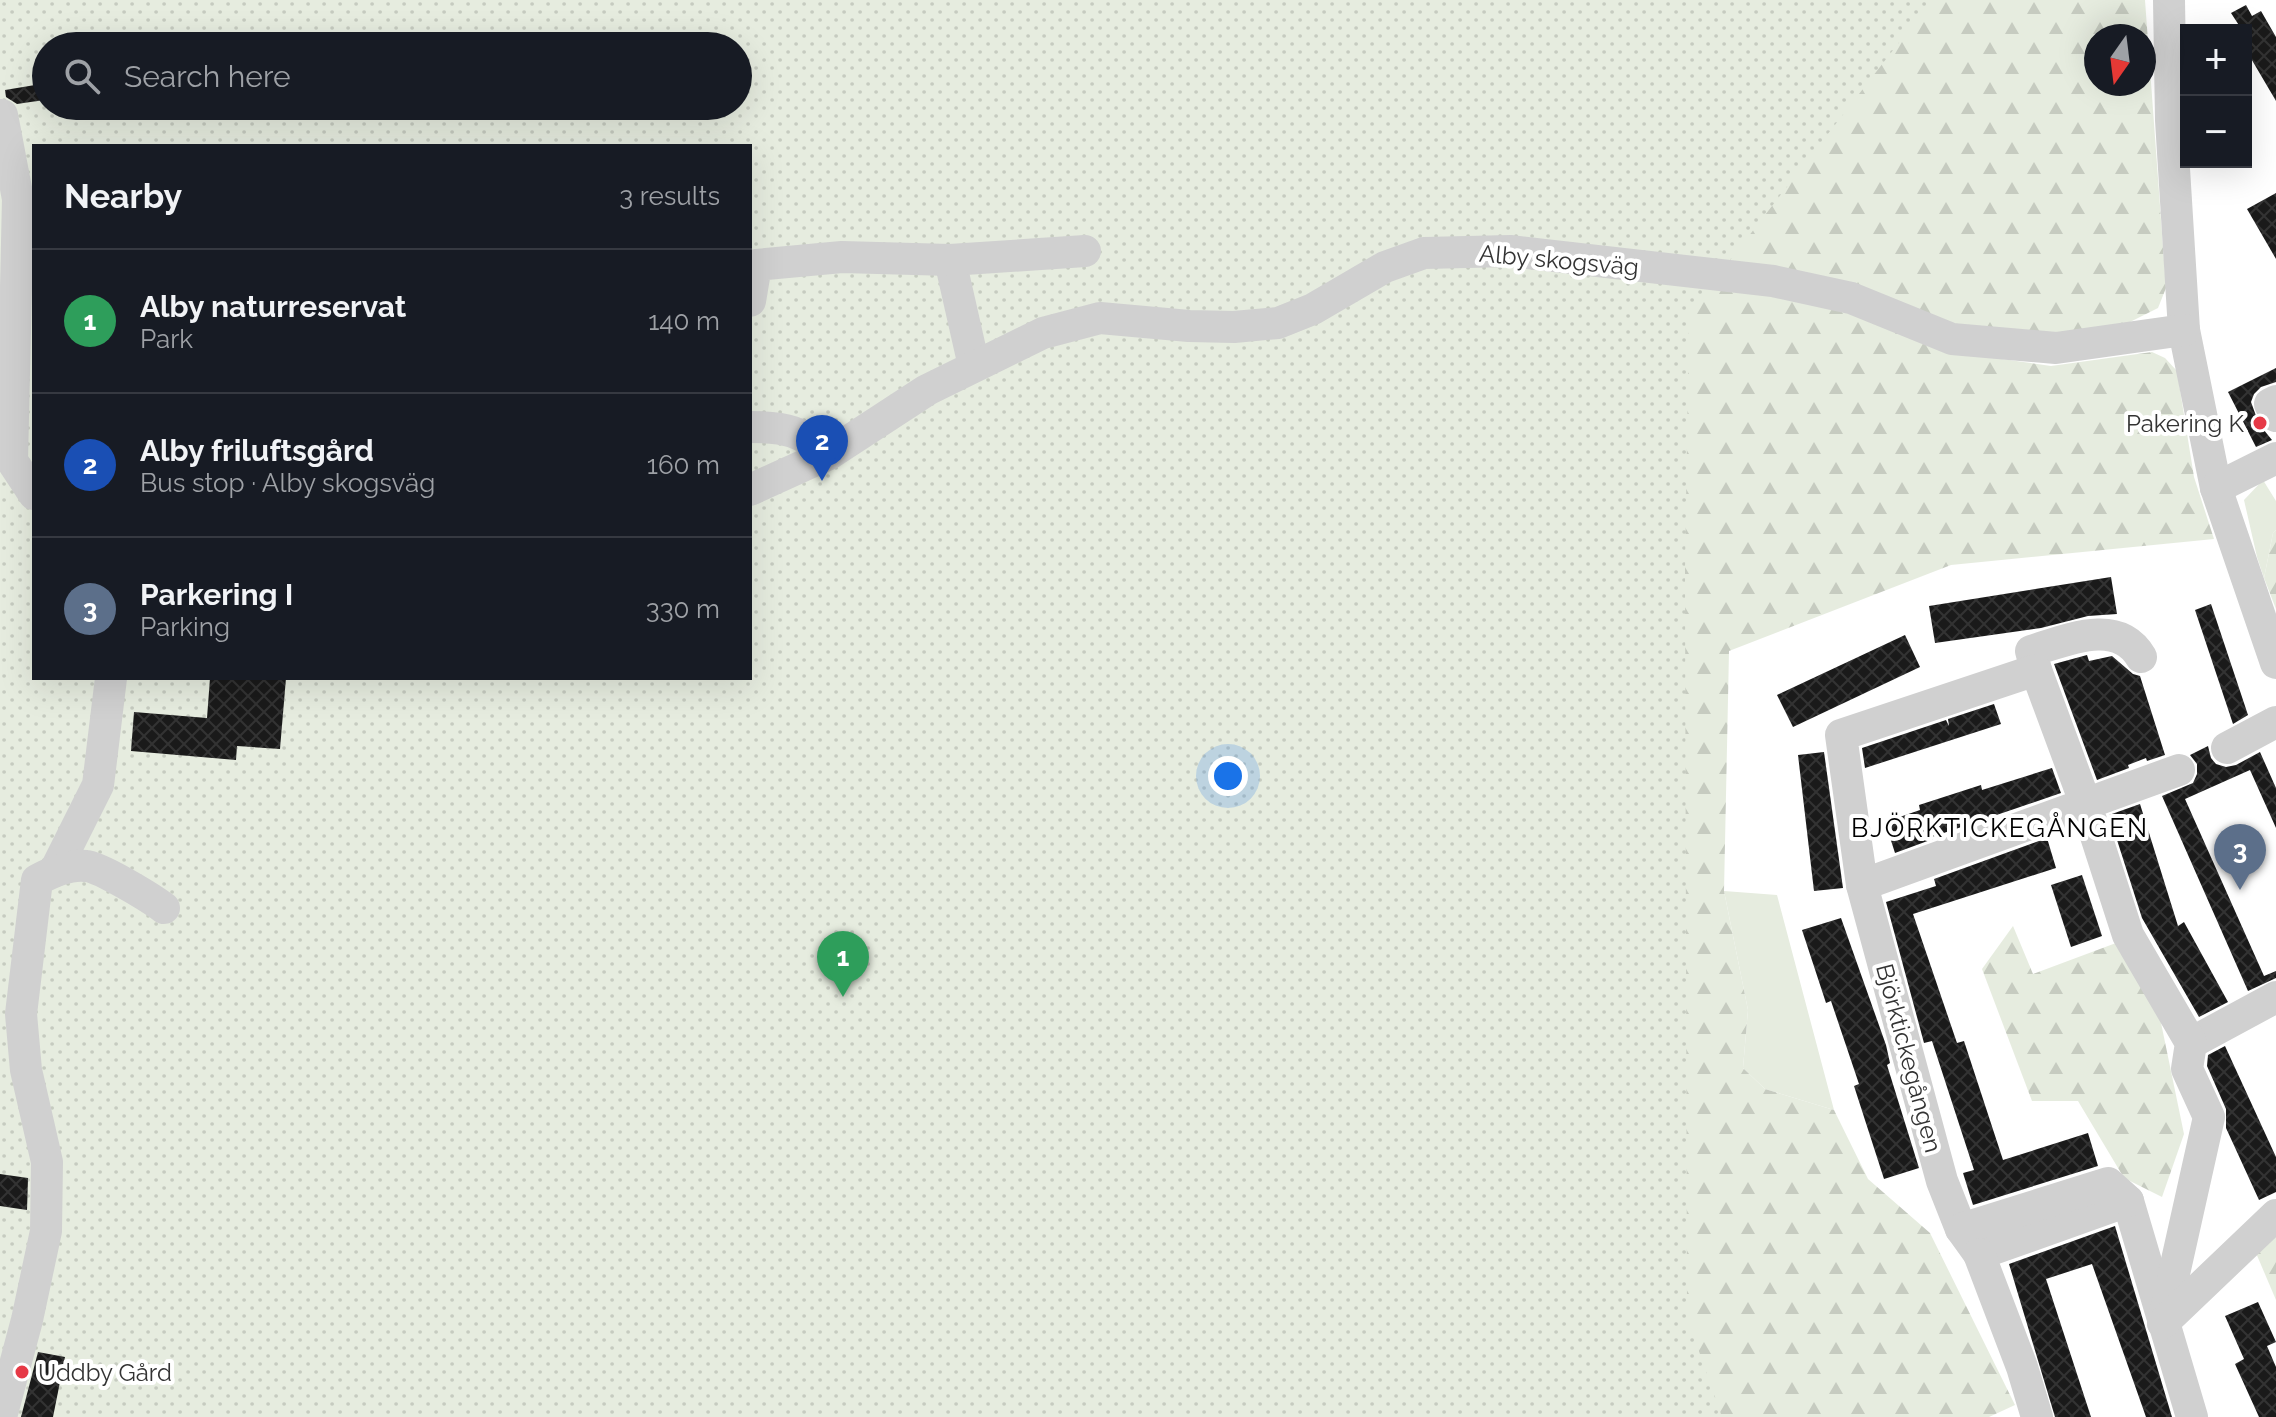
<!DOCTYPE html>
<html lang="en">
<head>
<meta charset="utf-8">
<style>
  :root { --surface:#171b24; --page:#20242c; --text:#f1f3f6; --muted:#9ea1a6; --line:#363941; --accent:#0b8043 }
  body { margin:0; font-family:Raleway,sans-serif; background:var(--page); color:var(--text) }
  .controls { position:absolute; right:24px; top:24px; display:grid; overflow:hidden; border-radius:0px; box-shadow:0 8px 32px #0002 }
  .controls button { width:72px; height:72px; display:grid; place-items:center; padding:0; border:0; border-bottom:2px solid var(--line); background:var(--surface); color:var(--text); font:40px sans-serif }
  .compass { position:absolute; left:2084px; top:24px; width:72px; height:72px; border-radius:50%; background:var(--surface); box-shadow:0 8px 32px #0002; rotate:194deg }
  .you { position:absolute; left:1228px; top:776px; width:28px; height:28px; margin:-20px; border:6px solid #fff; border-radius:50%; background:#1a73e8; box-shadow:0 0 0 12px #1a73e833 }
  .badge { display:grid; place-items:center; width:52px; height:52px; border-radius:50%; background:var(--accent); color:#fff; font-size:26px; font-weight:700 }
  .pin { position:absolute; translate:-50% -66px; filter:drop-shadow(0 2px 4px #0008) }
  .pin::after { content:''; position:absolute; top:42px; width:28px; height:24px; background:inherit; clip-path:polygon(0 0,100% 0,50% 100%) }
  .list { margin:0; padding:0; list-style:none }
  h2 { display:flex; justify-content:space-between; align-items:center; height:104px; margin:0; padding:0 32px; font-size:34px }
  h2 small { font-size:26px; font-weight:400; color:var(--muted) }
  .list li { display:grid; grid-template-columns:52px 1fr auto; gap:24px; align-items:center; box-sizing:border-box; height:144px; padding:0 32px; border-top:2px solid var(--line) }
  .list b { display:block; font-size:30px; white-space:nowrap }
  .list p { margin:0; font-size:26px; white-space:nowrap; color:var(--muted) }
  .list em { font-size:26px; font-style:normal; color:var(--muted) }
  .icon { flex:none; width:44px; height:44px; fill:none; stroke:currentColor; stroke-width:2; stroke-linecap:round; stroke-linejoin:round }
  .map { position:relative; flex:none; width:2276px; height:1417px; overflow:hidden }
  .search { position:absolute; background:var(--surface); box-shadow:0 8px 32px #0002; left:32px; top:32px; width:720px; height:88px; display:flex; align-items:center; gap:20px; box-sizing:border-box; padding:0 28px; border-radius:44px; color:var(--muted); font-size:30px }
  .panel { position:absolute; background:var(--surface); box-shadow:0 8px 32px #0002; left:32px; top:144px; width:720px; height:536px; border-radius:0px }
  .map>svg:first-child { display:block }
  .grass { fill:#e6ecdf }
  .forest { fill:url(#forest-firs); fill-rule:evenodd }
  .park { fill:url(#park-dots); fill-rule:evenodd }
  .building { fill:url(#building-cross-hatch) }
  .lines { fill:none; stroke-linecap:round; stroke-linejoin:round }
  .minor { stroke:#d0d0d0; stroke-width:32 }
  .poi-dot { fill:#e63946; stroke:#fff; stroke-width:3 }
  .labels { text-anchor:middle; dominant-baseline:central; stroke-width:8; stroke-linejoin:round; paint-order:stroke }
  .street-label { font-size:24px; fill:#333; stroke:#fff }
  .poi-label { font-size:24px; fill:#333; stroke:#fff; text-anchor:end }
  .neighbourhood-label { font-size:26px; letter-spacing:2px; fill:#000; stroke:#fff }
</style>
</head>
<body>
<div class="map">
<svg width="2276" height="1417" viewBox="0 0 2276 1417">
  <defs>
    <pattern id="forest-firs" width="22" height="20" patternUnits="userSpaceOnUse" patternTransform="scale(2)"><rect width="22" height="20" fill="#e6ecdf"/><path d="M5 1l3.5 6h-7zM16 11l3.5 6h-7z" fill="#c6cbc0"/></pattern>
    <pattern id="park-dots" width="8" height="8" patternUnits="userSpaceOnUse" patternTransform="scale(2)"><rect width="8" height="8" fill="#e6ecdf"/><path d="M2 2h.1M6 6h.1" fill="none" stroke="#c6cbc0" stroke-width="1.8" stroke-linecap="round"/></pattern>
    <pattern id="building-cross-hatch" width="8" height="8" patternUnits="userSpaceOnUse" patternTransform="scale(2)"><rect width="8" height="8" fill="#1a1a1a"/><path d="M0 0l8 8M0 8l8-8" fill="none" stroke="#333"/></pattern>
  </defs>
  <rect width="100%" height="100%" fill="#fff"/>
  <g class="grass">
    <polygon points="2263,480 2276,501 2276,530 2273,533 2264,578 2257,557 2244,500"/>
    <polygon points="1724,891 1777,895 1834,1110 1765,1089 1743,1068 1748,1010"/>
  </g>
  <g class="forest">
    <path d="M1655,0H2145L2166,288L2158,308L2118,328L2052,336L1952,327L1640,254ZM2096,36H2144V84H2096Z"/>
    <polygon points="1640,278 1833,301 1946,351 2051,366 2152,352 2165,358 2177,371 2194,477 2214,539 1951,565 1729,651 1724,891 1748,1010 1743,1068 1765,1089 1834,1110 1868,1179 1930,1233 2015,1405 1989,1417 1504,1417"/>
    <polygon points="2276,530 2276,609 2264,578 2273,533"/>
    <polygon points="2013,926 2033,974 2116,943 2160,1018 2184,1134 2162,1197 2124,1178 2078,1101 2032,1101 1982,969"/>
    <polygon points="2276,1227 2276,1300 2253,1246"/>
  </g>
  <path class="park" d="M0,0H1932L1689,313L1685,570L1687,1317L1722,1417H0ZM46,46H738V106H46ZM34,146H750V678H34Z"/>
  <g class="building">
    <polygon points="2246,5 2252,16 2261,11 2276,37 2276,101 2246,50 2246,30 2242,30 2231,13"/>
    <polygon points="41,84 44,100 17,104 6,97 5,90"/>
    <polygon points="2276,193 2276,259 2247,209"/>
    <polygon points="2276,368 2276,382 2261,387 2254,394 2251,402 2259,424 2272,440 2256,447 2228,392"/>
    <polygon points="2111,577 2117,614 2088,616 2041,628 1935,643 1929,606"/>
    <polygon points="2211,604 2248,715 2233,724 2195,610"/>
    <polygon points="1905,635 1920,667 1793,727 1777,695"/>
    <polygon points="2087,655 2089,661 2112,656 2133,674 2140,676 2165,755 2147,761 2146,758 2128,765 2129,768 2097,780 2054,664"/>
    <polygon points="210,678 286,678 280,749 237,746 236,760 131,751 134,712 207,718"/>
    <polygon points="1994,704 2001,724 1865,768 1862,748 1946,720 1949,726 1948,719"/>
    <polygon points="2208,746 2211,758 2216,764 2226,767 2236,765 2260,752 2276,788 2276,828 2250,770 2185,799 2264,976 2276,971 2276,978 2248,991 2162,796 2193,783 2197,774 2197,764 2190,755"/>
    <polygon points="1824,752 1843,888 1814,891 1798,755"/>
    <polygon points="2052,768 2061,793 1932,837 1933,839 1895,853 1885,822 1920,810 1919,805 1981,785 1982,790"/>
    <polygon points="2140,804 2178,926 2184,922 2228,1002 2199,1017 2142,918 2109,815"/>
    <polygon points="2047,838 2056,868 1913,914 1957,1043 1964,1041 2003,1160 2088,1133 2098,1166 1973,1205 1963,1173 1974,1170 1932,1041 1924,1043 1886,902 1936,886 1934,879"/>
    <polygon points="2082,875 2102,936 2071,947 2051,885"/>
    <polygon points="1841,918 1886,1045 1890,1063 1887,1065 1919,1168 1884,1179 1854,1086 1859,1084 1831,1001 1826,1003 1802,930"/>
    <polygon points="2225,1046 2276,1157 2276,1192 2259,1200 2226,1128 2226,1109 2207,1066 2208,1055"/>
    <polygon points="0,1174 28,1178 27,1210 0,1206"/>
    <polygon points="2115,1226 2172,1417 2146,1417 2092,1264 2046,1279 2091,1417 2055,1417 2009,1264"/>
    <polygon points="2258,1302 2276,1342 2267,1346 2276,1367 2276,1417 2259,1417 2235,1364 2244,1359 2225,1316"/>
    <polygon points="38,1352 65,1357 53,1417 21,1417"/>
  </g>
  <g class="lines">
    <g class="minor">
      <polyline points="2169,0 2171,120 2184,330 2216,488 2276,663"/>
      <polyline points="2,115 18,199 12,461 34,494"/>
      <polyline points="950,260 974,366"/>
      <polyline points="750,301 756,265 842,257 950,260 1085,251"/>
      <polyline points="2276,401 2270,404 2276,416"/>
      <path d="M750,427C787,427 800,431 829,454"/>
      <polyline points="2216,488 2276,458"/>
      <polyline points="750,490 829,454 927,390 1043,333 1100,318 1189,326 1234,327 1278,323 1313,309 1385,267 1424,253 1510,251 1773,281 1851,298 1952,339 2056,348 2184,330"/>
      <path d="M2036,670L2031,651C2067,640 2118,617 2141,657"/>
      <polyline points="2227,748 2276,722"/>
      <polyline points="55,871 98,785 111,678"/>
      <polyline points="1862,885 1942,1181 1961,1229 1979,1254 2128,1201 2192,1417"/>
      <polyline points="2191,1043 2276,997"/>
      <polyline points="1961,1229 2108,1183 2128,1201"/>
      <polyline points="1979,1254 2022,1367 2037,1417"/>
      <polyline points="2163,1323 2209,1117 2187,1069 2191,1043 2128,935 2086,805 2036,670 1841,735 1862,885 2179,770"/>
      <polyline points="2163,1323 2276,1215"/>
      <path d="M1,1417L27,1320L46,1231L47,1162L26,1070L21,1014L37,880C50,873 70,864 86,866C100,867 151,898 164,908"/>
    </g>
  </g>
  <g class="poi-dot">
    <circle cx="2260" cy="423" r="8"/>
    <circle cx="22" cy="1372" r="8"/>
  </g>
  <g class="labels">
    <g class="street-label">
      <text transform="translate(1559 260) rotate(5)">Alby skogsväg</text>
      <text transform="translate(1909 1058) rotate(75)">Björktickegången</text>
    </g>
    <g class="poi-label">
      <text x="2244" y="423">Pakering K</text>
      <text x="38" y="1372" text-anchor="start">Uddby Gård</text>
    </g>
    <g class="neighbourhood-label">
      <text x="2000" y="828">BJÖRKTICKEGÅNGEN</text>
    </g>
  </g>
</svg>
<div class="controls">
<button>+</button>
<button>−</button>
</div>
<svg class="compass" viewBox="-18 -18 36 36"><path d="M0-13l5 13h-10z" fill="#e53935"/><path d="M0 13l5-13h-10z" fill="#9ea1a6"/></svg>
<div class="you"></div>
<div class="pin badge" style="left:843px;top:997px;background:#2e9e5b">1</div>
<div class="pin badge" style="left:822px;top:481px;background:#1a4fb4">2</div>
<div class="pin badge" style="left:2240px;top:890px;background:#5c6f8a">3</div>
<div class="search"><svg class="icon" aria-label="search" viewBox="0 0 24 24"><circle cx="10" cy="10" r="6"/><path d="M15 15l6 6"/></svg>Search here</div>
<section class="panel">
<h2>Nearby<small>3 results</small></h2>
<ul class="list">
<li><span class="badge" style="background:#2e9e5b">1</span><div><b>Alby naturreservat</b><p>Park</p></div><em>140 m</em></li>
<li><span class="badge" style="background:#1a4fb4">2</span><div><b>Alby friluftsgård</b><p>Bus stop · Alby skogsväg</p></div><em>160 m</em></li>
<li><span class="badge" style="background:#5c6f8a">3</span><div><b>Parkering I</b><p>Parking</p></div><em>330 m</em></li>
</ul>
</section>
</div>
</body>
</html>
